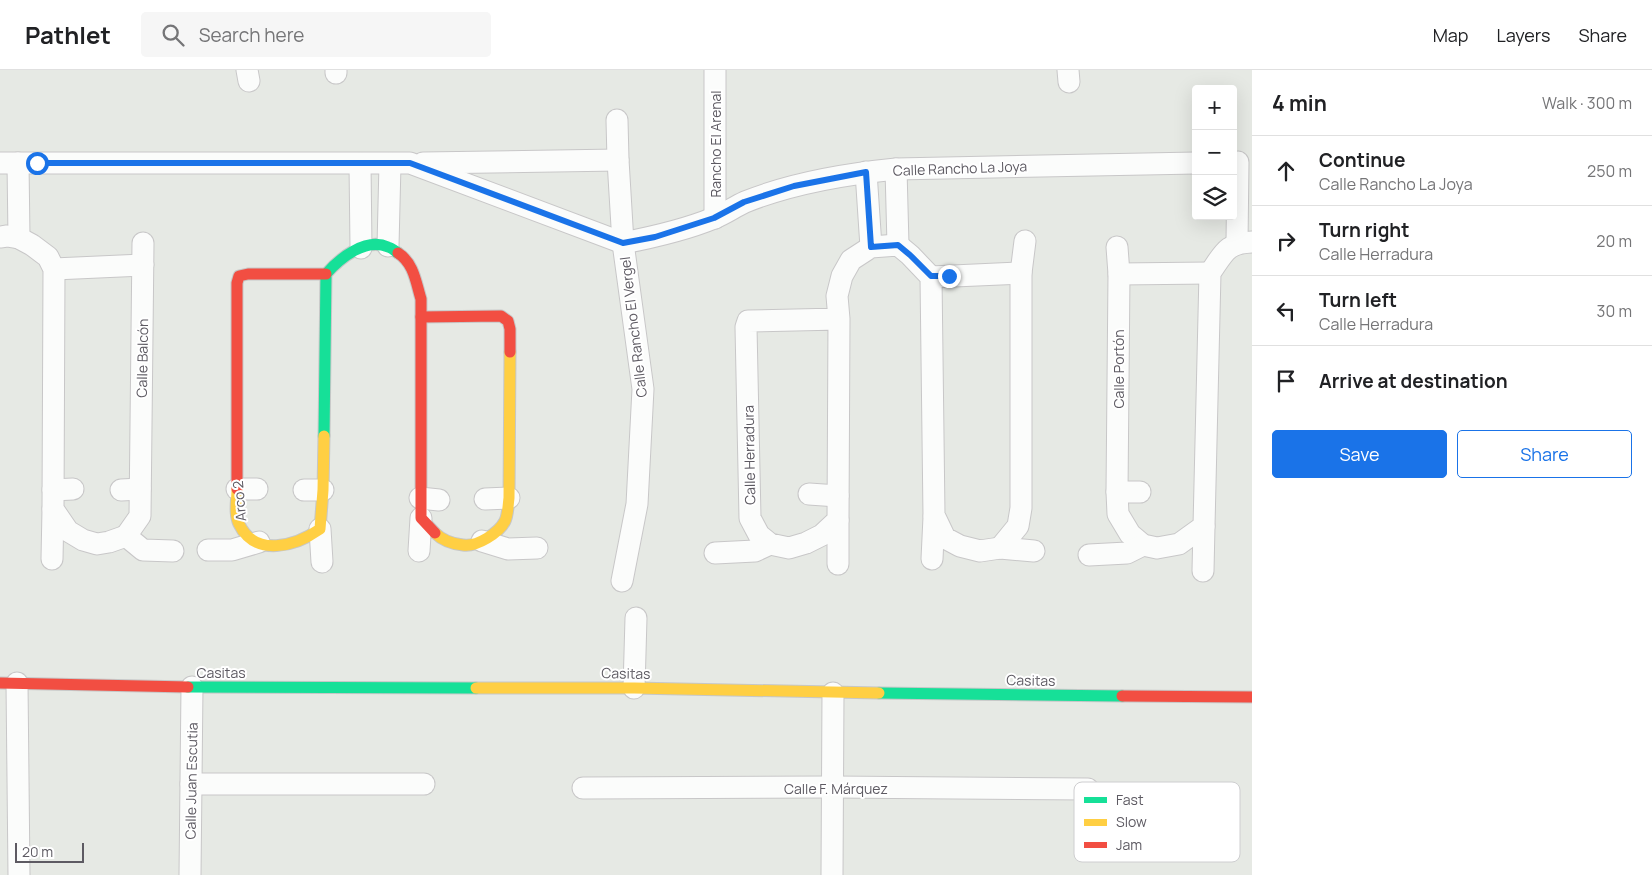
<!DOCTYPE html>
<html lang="en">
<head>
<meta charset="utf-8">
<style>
  :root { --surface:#fff; --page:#f6f6f6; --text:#202124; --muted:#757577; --line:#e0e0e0; --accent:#1a73e8 }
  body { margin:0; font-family:Manrope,sans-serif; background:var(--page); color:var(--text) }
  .controls { position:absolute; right:15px; top:15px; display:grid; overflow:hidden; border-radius:5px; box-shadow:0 5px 20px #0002 }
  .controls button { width:45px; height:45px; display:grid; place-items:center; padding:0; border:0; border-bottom:1px solid var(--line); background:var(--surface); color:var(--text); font:25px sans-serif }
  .scale { position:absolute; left:15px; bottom:12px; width:69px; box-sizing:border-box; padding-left:5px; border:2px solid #5d5a62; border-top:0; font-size:14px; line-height:18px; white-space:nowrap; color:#5d5a62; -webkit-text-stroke:4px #fff; paint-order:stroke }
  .stop { position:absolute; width:15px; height:15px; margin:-11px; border:4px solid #1a73e8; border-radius:50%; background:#fff }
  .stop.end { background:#1a73e8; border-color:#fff; box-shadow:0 1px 5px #0008 }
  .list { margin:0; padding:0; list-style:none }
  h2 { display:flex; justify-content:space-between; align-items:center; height:65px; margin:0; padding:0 20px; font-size:21px }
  h2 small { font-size:16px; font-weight:400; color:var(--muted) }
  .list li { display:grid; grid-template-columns:32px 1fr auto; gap:15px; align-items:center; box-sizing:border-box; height:70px; padding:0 20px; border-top:1px solid var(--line) }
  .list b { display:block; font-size:19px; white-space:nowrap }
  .list p { margin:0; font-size:16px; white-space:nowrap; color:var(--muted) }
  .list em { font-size:16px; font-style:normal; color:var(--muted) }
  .actions { display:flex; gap:10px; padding:15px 20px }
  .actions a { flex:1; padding:11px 0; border:1px solid var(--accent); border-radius:5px; text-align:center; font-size:18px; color:var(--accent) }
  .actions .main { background:var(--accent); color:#fff }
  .icon { flex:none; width:28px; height:28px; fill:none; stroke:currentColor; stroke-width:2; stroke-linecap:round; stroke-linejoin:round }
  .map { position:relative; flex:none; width:1252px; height:805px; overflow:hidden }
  header { display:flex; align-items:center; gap:30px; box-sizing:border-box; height:70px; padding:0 25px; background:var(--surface); border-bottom:1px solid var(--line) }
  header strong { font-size:24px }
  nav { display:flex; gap:28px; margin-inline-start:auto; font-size:18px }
  .search { width:350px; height:45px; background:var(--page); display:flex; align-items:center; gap:12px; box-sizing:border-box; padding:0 18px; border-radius:5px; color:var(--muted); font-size:19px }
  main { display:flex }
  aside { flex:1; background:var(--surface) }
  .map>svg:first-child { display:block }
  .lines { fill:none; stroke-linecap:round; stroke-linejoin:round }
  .street-casing { stroke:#c8c7c8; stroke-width:23 }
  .fast-casing { stroke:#c6c7c7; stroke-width:13 }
  .slow-casing { stroke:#c6c7c7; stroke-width:13 }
  .jam-casing { stroke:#c6c7c7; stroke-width:13 }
  .street { stroke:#fbfcfb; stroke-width:21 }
  .fast { stroke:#16e098; stroke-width:11 }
  .slow { stroke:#ffcf43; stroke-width:11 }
  .jam { stroke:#f24e42; stroke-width:11 }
  .route { stroke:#1a73e8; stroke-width:6 }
  .labels { text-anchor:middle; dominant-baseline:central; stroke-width:4; stroke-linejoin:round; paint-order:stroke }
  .street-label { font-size:14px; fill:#5d5a62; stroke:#fff }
  .key { fill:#fff; stroke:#ceced0; stroke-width:1 }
  .key-label { font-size:14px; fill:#5d5a62 }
</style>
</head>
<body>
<header>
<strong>Pathlet</strong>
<div class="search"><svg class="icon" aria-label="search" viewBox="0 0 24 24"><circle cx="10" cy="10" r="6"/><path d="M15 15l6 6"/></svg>Search here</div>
<nav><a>Map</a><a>Layers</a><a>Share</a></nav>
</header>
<main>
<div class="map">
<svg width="1252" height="805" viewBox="0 0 1252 805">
  <rect width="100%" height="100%" fill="#e6e9e4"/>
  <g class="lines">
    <g class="street-casing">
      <g id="street">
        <polyline points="247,0 249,11"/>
        <polyline points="1068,0 1069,12"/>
        <polyline points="336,3 336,0"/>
        <polyline points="617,50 618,90 623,173 643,319 637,434 622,511"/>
        <path d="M0,93H410L623,173C654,167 685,160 714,148C725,144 734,137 745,132C792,113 846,104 896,99L1196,93"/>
        <polyline points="18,93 19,168"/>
        <polyline points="423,93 618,90"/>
        <polyline points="360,94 361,178"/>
        <polyline points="896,99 898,175"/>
        <polyline points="866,102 871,177"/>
        <polyline points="715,148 715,0"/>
        <polyline points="0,167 7,166 19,168 32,175 48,187 54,199 53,439 68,461 83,470 97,474 109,472 126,466"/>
        <polyline points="1237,172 1238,92"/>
        <polyline points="388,176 390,94"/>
        <path d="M1117,177L1119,204L1117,422L1118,444L1130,464L1143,475L1157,478L1179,474L1204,456L1210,203C1224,183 1226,173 1252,172"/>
        <polyline points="54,199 143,195"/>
        <polyline points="1119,204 1210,203"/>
        <polyline points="931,207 1021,203"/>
        <polyline points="839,249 748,251 746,257 750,448 759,465 770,474 789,478 806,473 822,465 838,450 839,249 837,226 842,206 851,190 871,177 898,175 910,185 931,207 934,445 945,468 960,476 980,481 1000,478 1034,481"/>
        <polyline points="237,419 257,419"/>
        <polyline points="53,420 73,419"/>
        <polyline points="121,420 140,419"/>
        <polyline points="304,420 323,420"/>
        <polyline points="1117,422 1140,422"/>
        <polyline points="809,424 838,426"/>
        <polyline points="420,428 439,430"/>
        <polyline points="485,429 509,428"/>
        <polyline points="838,450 838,494"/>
        <polyline points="320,459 322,492"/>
        <polyline points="126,466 140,446 143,173"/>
        <polyline points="126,466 143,480 173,481"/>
        <polyline points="482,471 508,479 537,478"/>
        <polyline points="1000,478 1018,456 1021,438 1021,203 1025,171"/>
        <polyline points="208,480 232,480 259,472"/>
        <polyline points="419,481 421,448"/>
        <polyline points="715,483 755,481 770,474"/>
        <polyline points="1089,485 1127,483 1143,475"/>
        <polyline points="52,489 53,439"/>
        <polyline points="932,489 934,447"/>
        <polyline points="1203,501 1204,456"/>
        <polyline points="17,613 19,805"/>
        <polyline points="634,618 636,548"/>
        <polyline points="191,714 424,714"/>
        <polyline points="583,718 832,717 1088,719"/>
        <polyline points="190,805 192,617"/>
        <polyline points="832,805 833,623"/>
      </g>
    </g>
    <g class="fast-casing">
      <g id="fast">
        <path d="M324,366L326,204C340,188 366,167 388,177C392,178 395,181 398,183"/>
        <polyline points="188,617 476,618"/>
        <polyline points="879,623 1122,626"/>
      </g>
    </g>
    <g class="slow-casing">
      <g id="slow">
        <path d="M237,419C237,430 234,444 239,454C255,488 296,476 320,459L323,420L324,366"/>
        <path d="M435,463C442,470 453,474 463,475C477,477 499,463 505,451C508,445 508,435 509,428L510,282"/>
        <polyline points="476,618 634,618 879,623"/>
      </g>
    </g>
    <g class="jam-casing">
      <g id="jam">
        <path d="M398,183C414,193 416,213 421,229V448L435,463"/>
        <polyline points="421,247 501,246 508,251 510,259 510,282"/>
        <polyline points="237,419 237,213 239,206 248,204 326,204"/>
        <polyline points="0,613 188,617"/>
        <polyline points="1122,626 1252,627"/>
      </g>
    </g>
    <use href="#street" class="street"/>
    <use href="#fast" class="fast"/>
    <use href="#slow" class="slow"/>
    <use href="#jam" class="jam"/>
  </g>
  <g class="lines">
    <polyline class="route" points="37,93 410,93 623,173 655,167 714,148 744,132 794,116 866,102 871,177 898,175 910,185 931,206 949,206"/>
  </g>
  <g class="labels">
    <g class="street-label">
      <text transform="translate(715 74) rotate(-90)">Rancho El Arenal</text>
      <text transform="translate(960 98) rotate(-2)">Calle Rancho La Joya</text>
      <text transform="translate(633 257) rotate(-97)">Calle Rancho El Vergel</text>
      <text transform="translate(142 288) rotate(-89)">Calle Balcón</text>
      <text transform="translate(1118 299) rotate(-90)">Calle Portón</text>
      <text transform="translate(749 385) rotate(-91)">Calle Herradura</text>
      <text transform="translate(239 431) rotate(-95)">Arco 2</text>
      <text x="221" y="602">Casitas</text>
      <text transform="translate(626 603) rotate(1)">Casitas</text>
      <text transform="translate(1031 610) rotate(1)">Casitas</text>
      <text transform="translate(191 711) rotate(-89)">Calle Juan Escutia</text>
      <text x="836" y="718">Calle F. Márquez</text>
    </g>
  </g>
  <rect x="1074" y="712" width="166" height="80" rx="8" class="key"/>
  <rect x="1084" y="727" width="23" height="6" fill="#16e098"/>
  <rect x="1084" y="749" width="23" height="7" fill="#ffcf43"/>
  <rect x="1084" y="772" width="23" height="6" fill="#f24e42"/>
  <g class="key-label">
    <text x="1116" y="735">Fast</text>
    <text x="1116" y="757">Slow</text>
    <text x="1116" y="780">Jam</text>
  </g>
</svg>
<div class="controls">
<button>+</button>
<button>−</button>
<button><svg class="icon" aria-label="layers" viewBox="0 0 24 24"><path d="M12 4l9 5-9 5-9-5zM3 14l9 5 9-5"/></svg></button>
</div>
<div class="scale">20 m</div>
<div class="stop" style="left:37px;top:93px"></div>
<div class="stop end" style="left:949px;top:206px"></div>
</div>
<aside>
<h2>4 min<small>Walk · 300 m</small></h2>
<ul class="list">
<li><svg class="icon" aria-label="ahead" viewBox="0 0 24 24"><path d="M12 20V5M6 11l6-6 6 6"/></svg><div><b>Continue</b><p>Calle Rancho La Joya</p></div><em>250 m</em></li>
<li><svg class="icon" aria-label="right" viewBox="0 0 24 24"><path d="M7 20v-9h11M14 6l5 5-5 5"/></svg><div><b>Turn right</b><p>Calle Herradura</p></div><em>20 m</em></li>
<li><svg class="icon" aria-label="left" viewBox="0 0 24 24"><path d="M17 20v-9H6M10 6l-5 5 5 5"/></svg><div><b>Turn left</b><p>Calle Herradura</p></div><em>30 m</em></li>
<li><svg class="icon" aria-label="arrive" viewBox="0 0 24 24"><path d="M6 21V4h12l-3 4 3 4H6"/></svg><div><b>Arrive at destination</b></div></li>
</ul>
<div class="actions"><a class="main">Save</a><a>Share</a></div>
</aside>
</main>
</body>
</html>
